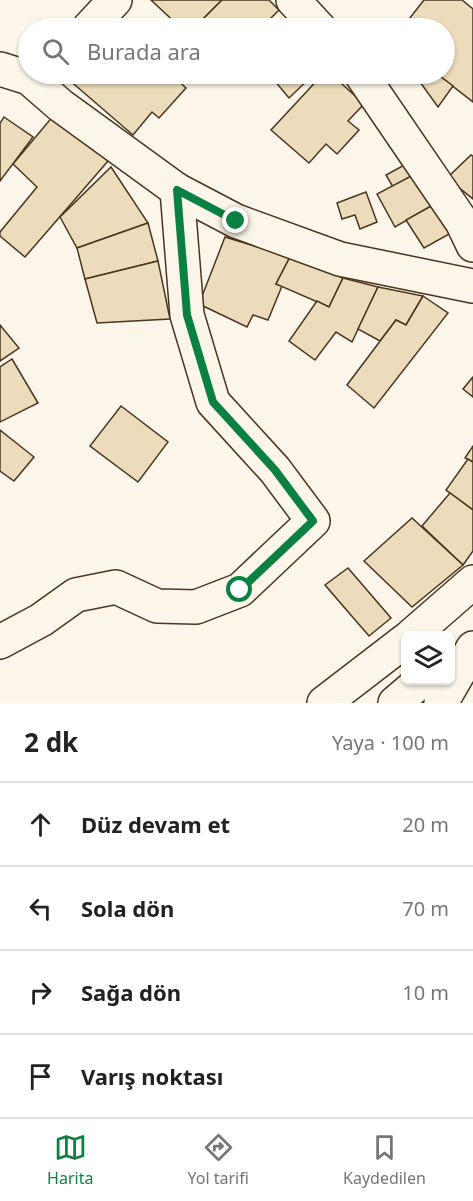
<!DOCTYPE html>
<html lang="tr">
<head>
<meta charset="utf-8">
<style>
  :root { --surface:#fff; --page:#f6f6f6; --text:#222; --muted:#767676; --line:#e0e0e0; --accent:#0b8043 }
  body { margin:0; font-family:"Noto Sans",sans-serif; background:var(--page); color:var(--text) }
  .controls { position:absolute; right:18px; bottom:18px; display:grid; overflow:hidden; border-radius:9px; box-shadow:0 2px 4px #0004 }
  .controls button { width:54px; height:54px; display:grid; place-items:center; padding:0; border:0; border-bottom:2px solid var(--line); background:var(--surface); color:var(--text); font:30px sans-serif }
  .stop { position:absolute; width:18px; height:18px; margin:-14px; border:4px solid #0b8043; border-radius:50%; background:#fff }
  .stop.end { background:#0b8043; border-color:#fff; box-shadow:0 2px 6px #0008 }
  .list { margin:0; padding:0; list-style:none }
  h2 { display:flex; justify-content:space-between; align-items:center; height:78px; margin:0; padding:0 24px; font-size:26px }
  h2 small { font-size:20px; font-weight:400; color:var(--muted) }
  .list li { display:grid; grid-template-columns:39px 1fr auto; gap:18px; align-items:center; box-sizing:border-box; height:84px; padding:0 24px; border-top:2px solid var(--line) }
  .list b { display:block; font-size:22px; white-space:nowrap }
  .list em { font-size:20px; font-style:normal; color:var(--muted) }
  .icon { flex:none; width:33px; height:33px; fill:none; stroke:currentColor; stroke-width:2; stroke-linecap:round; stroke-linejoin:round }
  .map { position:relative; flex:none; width:473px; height:703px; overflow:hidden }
  .search { position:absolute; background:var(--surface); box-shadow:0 2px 4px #0004; left:18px; right:18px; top:18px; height:66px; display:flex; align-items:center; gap:15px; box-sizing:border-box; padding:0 21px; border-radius:33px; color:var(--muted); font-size:22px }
  .sheet { height:414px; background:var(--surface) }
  nav { display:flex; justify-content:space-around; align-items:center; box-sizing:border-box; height:84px; border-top:2px solid var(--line); background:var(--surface); font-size:16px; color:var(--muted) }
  nav a { display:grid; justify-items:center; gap:3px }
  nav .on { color:var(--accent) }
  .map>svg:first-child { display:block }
  .building { fill:#ecdcbc; stroke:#4a3520; stroke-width:1.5 }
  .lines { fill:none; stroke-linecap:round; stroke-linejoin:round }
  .minor-casing { stroke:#4a3520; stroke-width:36 }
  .major-casing { stroke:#4a3520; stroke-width:36 }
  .minor { stroke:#fbf6e9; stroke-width:33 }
  .major { stroke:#fbf6e9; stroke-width:33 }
  .route { stroke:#0b8043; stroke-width:8 }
</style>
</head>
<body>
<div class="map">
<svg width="473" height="703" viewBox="0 0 473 703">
  <rect width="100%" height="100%" fill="#fbf6e9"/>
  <g class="building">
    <polygon points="151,0 222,0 194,28 181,28"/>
    <polygon points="222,0 269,0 279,10 261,28 194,28"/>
    <polygon points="424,0 462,0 473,9 473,102 437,74 444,74 444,28 402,28"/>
    <polygon points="73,74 171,74 186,88 159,118 152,112 133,135 68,79"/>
    <polygon points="269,74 314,74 289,98"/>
    <polygon points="323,74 331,74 364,104 348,121 359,130 337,154 326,144 309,163 271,130"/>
    <polygon points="426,74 437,74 453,86 438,107 420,82"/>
    <polygon points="54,115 108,161 25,257 0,236 0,232 37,187 13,164"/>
    <polygon points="4,117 33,137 0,181 0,123"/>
    <polygon points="471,155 473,156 473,199 447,178"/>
    <polygon points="408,163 415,174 393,187 386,175"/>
    <polygon points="111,167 148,223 77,248 60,217"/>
    <polygon points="415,174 433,205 395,227 377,194"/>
    <polygon points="366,192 377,222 360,229 355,215 342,219 337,203"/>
    <polygon points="433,205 451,233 424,248 406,220"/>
    <polygon points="148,223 158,261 85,279 77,248"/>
    <polygon points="225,237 290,257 276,284 282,286 268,320 253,315 247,327 199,304"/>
    <polygon points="290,257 343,278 329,307 276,284"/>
    <polygon points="158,261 170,319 97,323 85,279"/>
    <polygon points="343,278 378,287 352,342 336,332 315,360 289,341 317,301 329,307"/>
    <polygon points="378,287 423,296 406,325 396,320 380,341 358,329"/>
    <polygon points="423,296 448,313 374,408 347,385 396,320 406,325"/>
    <polygon points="0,325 19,348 0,361"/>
    <polygon points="12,359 38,403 0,422 0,367"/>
    <polygon points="473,377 473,397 463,389"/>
    <polygon points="121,406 168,442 138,482 90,446"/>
    <polygon points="0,430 34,457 14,481 0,471"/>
    <polygon points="473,446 473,462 465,458"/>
    <polygon points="468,459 473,462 473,510 446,490"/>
    <polygon points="450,493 473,510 473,551 463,565 422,526"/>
    <polygon points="412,518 463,565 412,607 364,561"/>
    <polygon points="348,568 391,618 369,636 325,585"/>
  </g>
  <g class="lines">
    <g class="minor-casing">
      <g id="minor">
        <polyline points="293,0 319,28"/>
        <polyline points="89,28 115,0"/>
        <polyline points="0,69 29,78 60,105 177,190 236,221 340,259 473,286"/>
        <polyline points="361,74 462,222 473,245"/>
        <polyline points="411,636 473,582"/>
        <polyline points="0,642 41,620 76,595 116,587 157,606 196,607 240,590 313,521 275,470 213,402 187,315 177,190"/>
        <polyline points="324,703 406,640"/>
        <polyline points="395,703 422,680"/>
      </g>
    </g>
    <g class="major-casing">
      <polyline id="major" points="441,703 473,648"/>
    </g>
    <use href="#minor" class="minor"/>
    <use href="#major" class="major"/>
  </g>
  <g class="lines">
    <polyline class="route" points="236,221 177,190 187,315 213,402 275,470 313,521 240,590"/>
  </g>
</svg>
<div class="controls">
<button><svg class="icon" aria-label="layers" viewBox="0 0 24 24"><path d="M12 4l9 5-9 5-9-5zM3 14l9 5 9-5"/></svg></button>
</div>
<div class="stop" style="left:240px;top:590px"></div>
<div class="stop end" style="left:236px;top:221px"></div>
<div class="search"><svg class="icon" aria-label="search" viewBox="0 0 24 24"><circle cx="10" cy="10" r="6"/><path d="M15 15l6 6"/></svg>Burada ara</div>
</div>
<section class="sheet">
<h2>2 dk<small>Yaya · 100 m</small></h2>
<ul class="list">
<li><svg class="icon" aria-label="ahead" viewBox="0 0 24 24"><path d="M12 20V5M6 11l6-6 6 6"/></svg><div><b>Düz devam et</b></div><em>20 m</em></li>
<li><svg class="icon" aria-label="left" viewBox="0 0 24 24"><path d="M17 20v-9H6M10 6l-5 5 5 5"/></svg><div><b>Sola dön</b></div><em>70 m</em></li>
<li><svg class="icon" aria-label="right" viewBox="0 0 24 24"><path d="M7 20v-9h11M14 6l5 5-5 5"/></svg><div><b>Sağa dön</b></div><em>10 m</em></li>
<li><svg class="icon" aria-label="arrive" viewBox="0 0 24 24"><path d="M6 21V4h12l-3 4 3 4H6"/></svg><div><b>Varış noktası</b></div></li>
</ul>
</section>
<nav>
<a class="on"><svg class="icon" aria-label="map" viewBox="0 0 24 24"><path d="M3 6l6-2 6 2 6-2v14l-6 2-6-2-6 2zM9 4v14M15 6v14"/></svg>Harita</a>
<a><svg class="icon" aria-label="directions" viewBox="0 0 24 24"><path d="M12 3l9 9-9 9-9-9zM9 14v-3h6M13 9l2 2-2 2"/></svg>Yol tarifi</a>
<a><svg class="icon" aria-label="saved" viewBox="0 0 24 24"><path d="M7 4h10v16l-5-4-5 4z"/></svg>Kaydedilen</a>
</nav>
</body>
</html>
